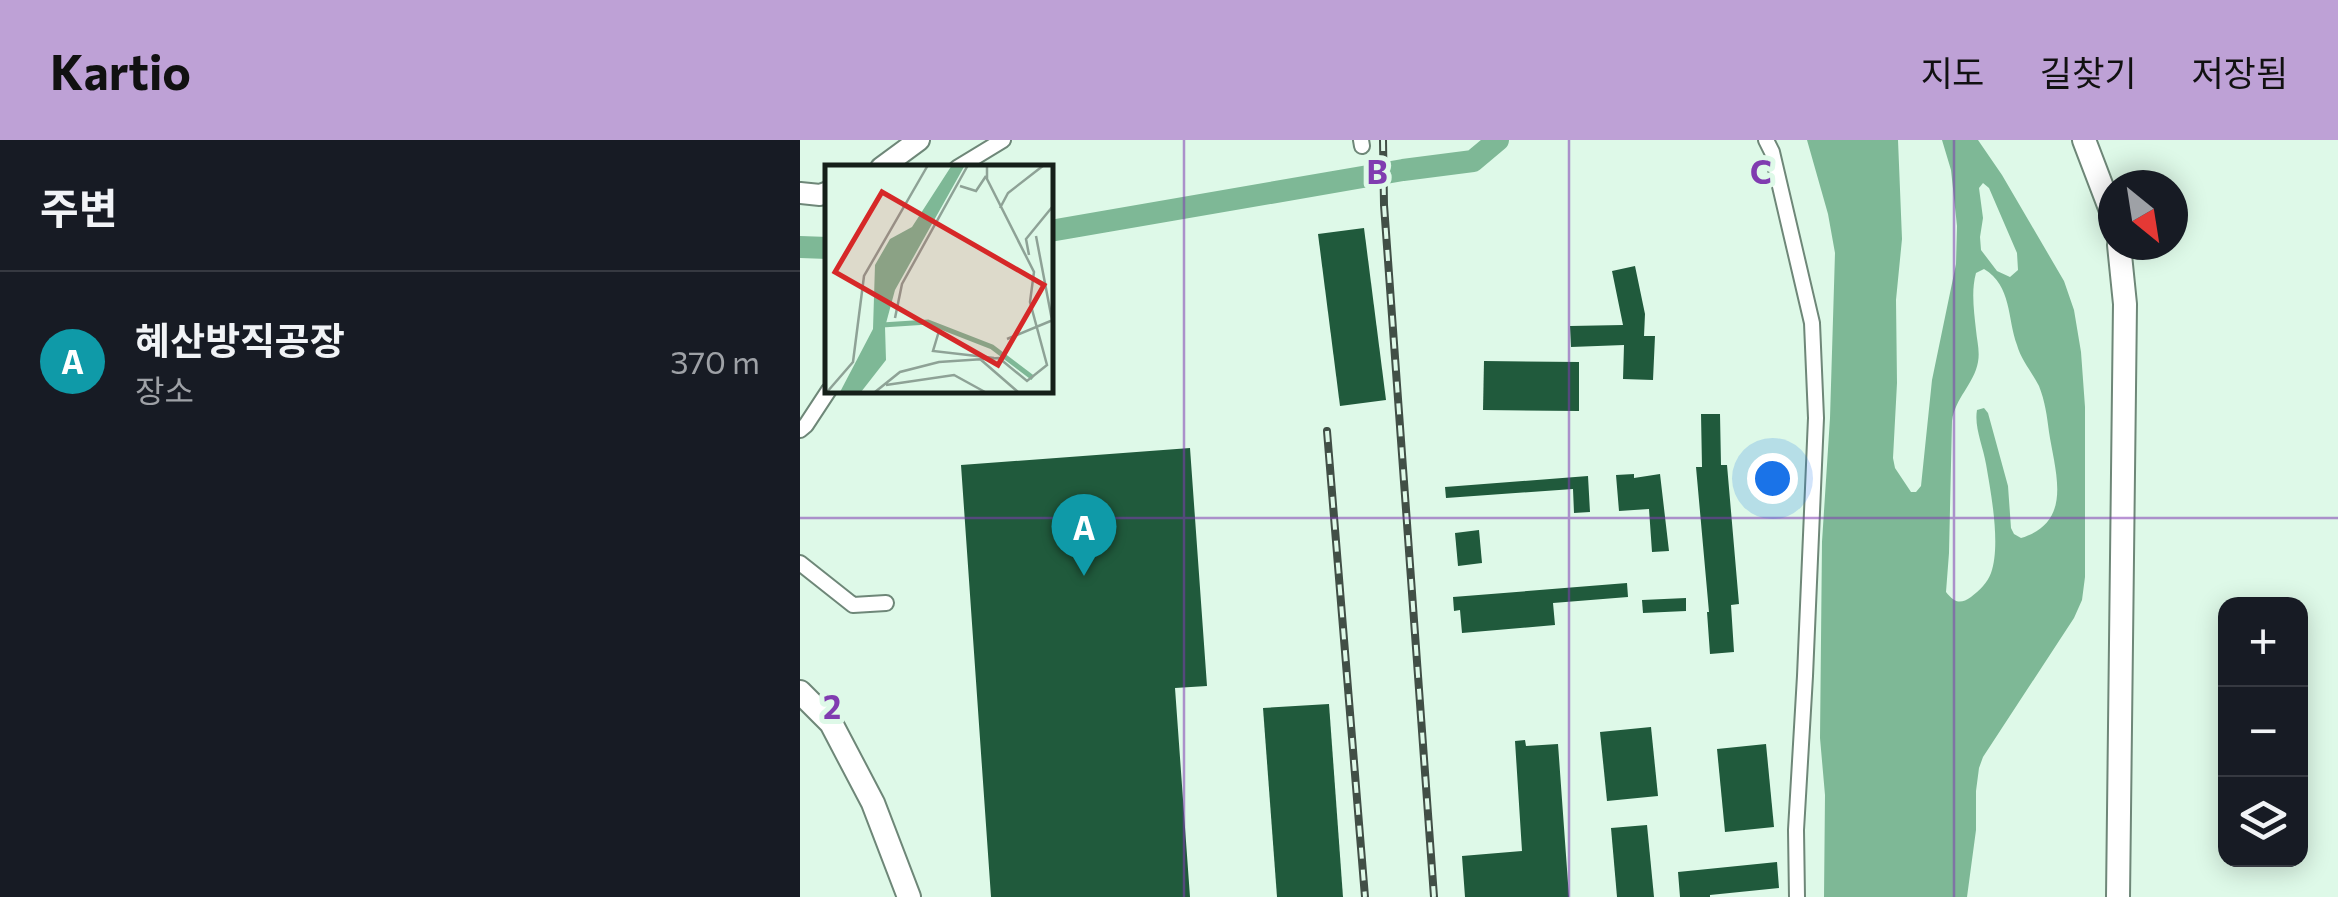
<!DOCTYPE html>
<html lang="ko">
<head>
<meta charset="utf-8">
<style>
  :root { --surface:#171b24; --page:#242831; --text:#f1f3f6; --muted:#9ea1a6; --line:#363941; --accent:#bea1d6 }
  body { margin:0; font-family:Commissioner,"Noto Sans KR",sans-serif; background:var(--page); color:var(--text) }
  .controls { position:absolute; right:30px; bottom:30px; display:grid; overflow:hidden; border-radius:20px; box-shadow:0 5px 25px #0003 }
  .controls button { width:90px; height:90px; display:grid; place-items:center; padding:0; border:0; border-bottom:2px solid var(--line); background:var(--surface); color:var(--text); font:50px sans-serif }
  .compass { position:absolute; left:1298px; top:30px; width:90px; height:90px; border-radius:50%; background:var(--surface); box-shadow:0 5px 25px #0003; rotate:150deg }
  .you { position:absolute; left:972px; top:338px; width:35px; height:35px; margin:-25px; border:8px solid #fff; border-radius:50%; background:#1a73e8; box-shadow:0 0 0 15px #1a73e833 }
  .badge { display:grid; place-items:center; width:65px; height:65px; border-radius:50%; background:var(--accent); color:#fff; font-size:32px; font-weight:700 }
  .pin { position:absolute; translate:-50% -82px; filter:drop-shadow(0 2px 5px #0008) }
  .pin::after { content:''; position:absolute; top:52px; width:35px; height:30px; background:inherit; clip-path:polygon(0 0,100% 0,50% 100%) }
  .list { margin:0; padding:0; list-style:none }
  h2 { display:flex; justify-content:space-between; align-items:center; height:130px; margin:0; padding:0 40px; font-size:42px }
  h2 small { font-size:32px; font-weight:400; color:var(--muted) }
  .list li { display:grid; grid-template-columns:65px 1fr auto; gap:30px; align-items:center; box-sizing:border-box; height:180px; padding:0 40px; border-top:2px solid var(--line) }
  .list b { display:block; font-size:38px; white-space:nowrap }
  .list p { margin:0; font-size:32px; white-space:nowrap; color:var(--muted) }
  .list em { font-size:32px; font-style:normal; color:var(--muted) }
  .icon { flex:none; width:55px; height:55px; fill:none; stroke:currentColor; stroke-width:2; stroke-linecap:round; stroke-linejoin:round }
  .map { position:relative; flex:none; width:1538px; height:757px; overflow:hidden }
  header { display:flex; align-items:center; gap:60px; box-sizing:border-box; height:140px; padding:0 50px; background:var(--accent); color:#111 }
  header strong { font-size:48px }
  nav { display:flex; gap:55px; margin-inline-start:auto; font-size:35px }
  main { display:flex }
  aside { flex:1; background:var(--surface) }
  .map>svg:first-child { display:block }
  .water { fill:#7eb896; fill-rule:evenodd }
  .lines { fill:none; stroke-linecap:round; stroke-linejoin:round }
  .river { stroke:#7eb896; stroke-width:22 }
  .building { fill:#205a3c }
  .minor-casing { stroke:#6e8778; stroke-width:18 }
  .secondary-casing { stroke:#6e8778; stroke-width:24 }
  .primary-casing { stroke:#6e8778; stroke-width:26 }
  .trunk-casing { stroke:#6e8778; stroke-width:26 }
  .minor { stroke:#fff; stroke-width:14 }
  .secondary { stroke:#fff; stroke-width:20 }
  .primary { stroke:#fff; stroke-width:22 }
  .trunk { stroke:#fff; stroke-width:22 }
  .rail-casing { stroke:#414f46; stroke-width:8 }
  .rail { stroke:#def9e8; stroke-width:4; stroke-dasharray:11; stroke-linecap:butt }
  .grid { fill:none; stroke:#803cb0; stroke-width:2.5; stroke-opacity:0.55 }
  .inset-river { fill:none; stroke:#7eb896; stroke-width:5 }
  .inset-road { fill:none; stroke:#8ea296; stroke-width:2.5 }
  .view { fill:#d62828; fill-opacity:0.15; stroke:#d62828; stroke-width:5 }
  .inset-edge { fill:none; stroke:#16201a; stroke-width:5 }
  .grid-label { font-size:32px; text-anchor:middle; font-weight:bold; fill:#803cb0; stroke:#def9e8; stroke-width:10; stroke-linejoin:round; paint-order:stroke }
</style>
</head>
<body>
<header>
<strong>Kartio</strong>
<nav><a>지도</a><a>길찾기</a><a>저장됨</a></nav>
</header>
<main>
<aside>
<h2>주변<small></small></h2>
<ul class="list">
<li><span class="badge" style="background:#0f9aa8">A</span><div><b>혜산방직공장</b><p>장소</p></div><em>370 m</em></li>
</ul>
</aside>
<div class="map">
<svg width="1538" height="757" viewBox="0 0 1538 757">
  <rect width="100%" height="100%" fill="#def9e8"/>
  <path class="water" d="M1007,0H1098L1102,99L1096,160L1097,243L1093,318L1095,328L1111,352H1116L1121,346L1132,240L1156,124L1157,86L1151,30L1142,0H1178L1202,35L1264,141L1274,170L1281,212L1285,267V437L1282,460L1274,478L1183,617L1179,628L1176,651V690L1167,757H1024L1025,655L1020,598L1022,402L1030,278L1035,113L1028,74ZM1183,43L1189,48L1217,113L1218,130L1210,137L1197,131L1181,110L1180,97L1183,78L1179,48ZM1184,129C1212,146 1207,178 1217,205C1221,220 1232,232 1239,246C1245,261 1247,276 1249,292C1255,332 1274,382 1221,398L1214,394L1211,388L1208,346L1188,273L1184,268L1177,270C1174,287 1183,306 1186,324C1191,353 1201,405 1191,433C1188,442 1179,451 1171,457C1160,465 1154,462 1146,452L1149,413L1152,281C1155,258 1174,244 1178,222C1180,211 1177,201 1176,190C1174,171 1171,151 1176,133Z"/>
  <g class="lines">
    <g class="river">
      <polyline points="250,91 603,30 673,21 698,0"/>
      <polyline points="0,107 28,108"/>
    </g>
  </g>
  <g class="building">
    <polygon points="564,88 586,260 540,266 518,94"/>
    <polygon points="835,126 845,174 844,196 855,196 853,240 823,239 824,205 771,207 770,186 823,185 812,131"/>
    <polygon points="684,221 779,222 779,271 683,270"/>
    <polygon points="901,274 920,274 921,325 927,325 939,464 931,465 934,512 910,514 907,472 909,472 896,327 902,327"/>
    <polygon points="390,308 407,546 375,548 390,757 191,757 161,325"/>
    <polygon points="834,334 834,338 860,334 869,411 852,412 849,369 819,371 816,335"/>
    <polygon points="788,336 790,372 774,373 773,349 646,358 645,347"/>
    <polygon points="679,390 682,423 658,426 655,393"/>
    <polygon points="827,443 828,457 753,463 755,485 662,493 660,470 654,471 653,457"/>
    <polygon points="886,458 886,471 843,473 842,460"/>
    <polygon points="529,564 543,757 477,757 463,568"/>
    <polygon points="851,587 858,656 807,661 800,592"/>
    <polygon points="725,600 726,606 758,604 769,757 665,757 662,716 722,711 715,601"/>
    <polygon points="966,604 974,687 925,692 917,609"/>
    <polygon points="847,685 854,757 817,757 811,688"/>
    <polygon points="977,722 979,748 910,755 910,757 880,757 878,732"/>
  </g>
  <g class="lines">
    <g class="minor-casing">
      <g id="minor">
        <polyline points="561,0 562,6"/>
        <polyline points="966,0 972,12 1012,183 1016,278 1005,536 996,690 997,757"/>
        <polyline points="157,28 203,0"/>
        <polyline points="0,290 6,285 29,250"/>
        <polyline points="0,423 53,465 86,463"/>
      </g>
    </g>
    <g class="secondary-casing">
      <g id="secondary">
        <polyline points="81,28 119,0"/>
        <polyline points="0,53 20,55 28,52"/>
      </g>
    </g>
    <g class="primary-casing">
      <polyline id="primary" points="0,552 31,583 73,663 109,757"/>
    </g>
    <g class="trunk-casing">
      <g id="trunk">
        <polyline points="1284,0 1313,76"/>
        <polyline points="1318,757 1325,164 1319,105"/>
      </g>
    </g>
    <use href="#minor" class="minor"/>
    <use href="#secondary" class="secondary"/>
    <use href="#primary" class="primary"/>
    <use href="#trunk" class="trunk"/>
    <g class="rail-casing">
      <g id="rail">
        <polyline points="583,0 584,65 634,757"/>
        <polyline points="527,291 565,757"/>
      </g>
    </g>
    <use href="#rail" class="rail"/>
  </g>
  <path class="grid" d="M384,0V757M769,0V757M1154,0V757M0,378H1538"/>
  <g transform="translate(25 25)">
    <rect width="228" height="228" fill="#def9e8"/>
    <path d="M127,0H140L70,125L60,162L61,195L36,227H15L48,164L50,100L65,74L87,62Z" fill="#7eb896"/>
    <path class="inset-river" d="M57,160L103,157L167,182L208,213"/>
    <path class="inset-road" d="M135,21L151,26L161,11M175,43L183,28L219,0M211,71L227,155M204,90L201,74L228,41M70,153L77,119L143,0M114,166L108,186L169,193M182,174L228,155M155,194L193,227M61,220L129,210L160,227M2,227L28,197L39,111L103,0M50,227L75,207L114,197L174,193L202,216L222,200L205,137L209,107L162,14V0"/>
    <path class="view" d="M57,27L219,120L173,200L10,107Z"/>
    <rect width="228" height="228" class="inset-edge"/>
  </g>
  <g class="grid-label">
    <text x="577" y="44">B</text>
    <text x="961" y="44">C</text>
    <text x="32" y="579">2</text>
  </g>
</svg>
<div class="controls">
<button>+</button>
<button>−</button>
<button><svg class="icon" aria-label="layers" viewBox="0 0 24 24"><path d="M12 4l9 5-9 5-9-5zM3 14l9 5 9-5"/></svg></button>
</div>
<svg class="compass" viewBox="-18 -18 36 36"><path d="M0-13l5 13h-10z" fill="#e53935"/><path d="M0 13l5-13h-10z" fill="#9ea1a6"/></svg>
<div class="you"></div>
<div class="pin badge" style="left:284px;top:436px;background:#0f9aa8">A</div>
</div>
</main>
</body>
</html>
